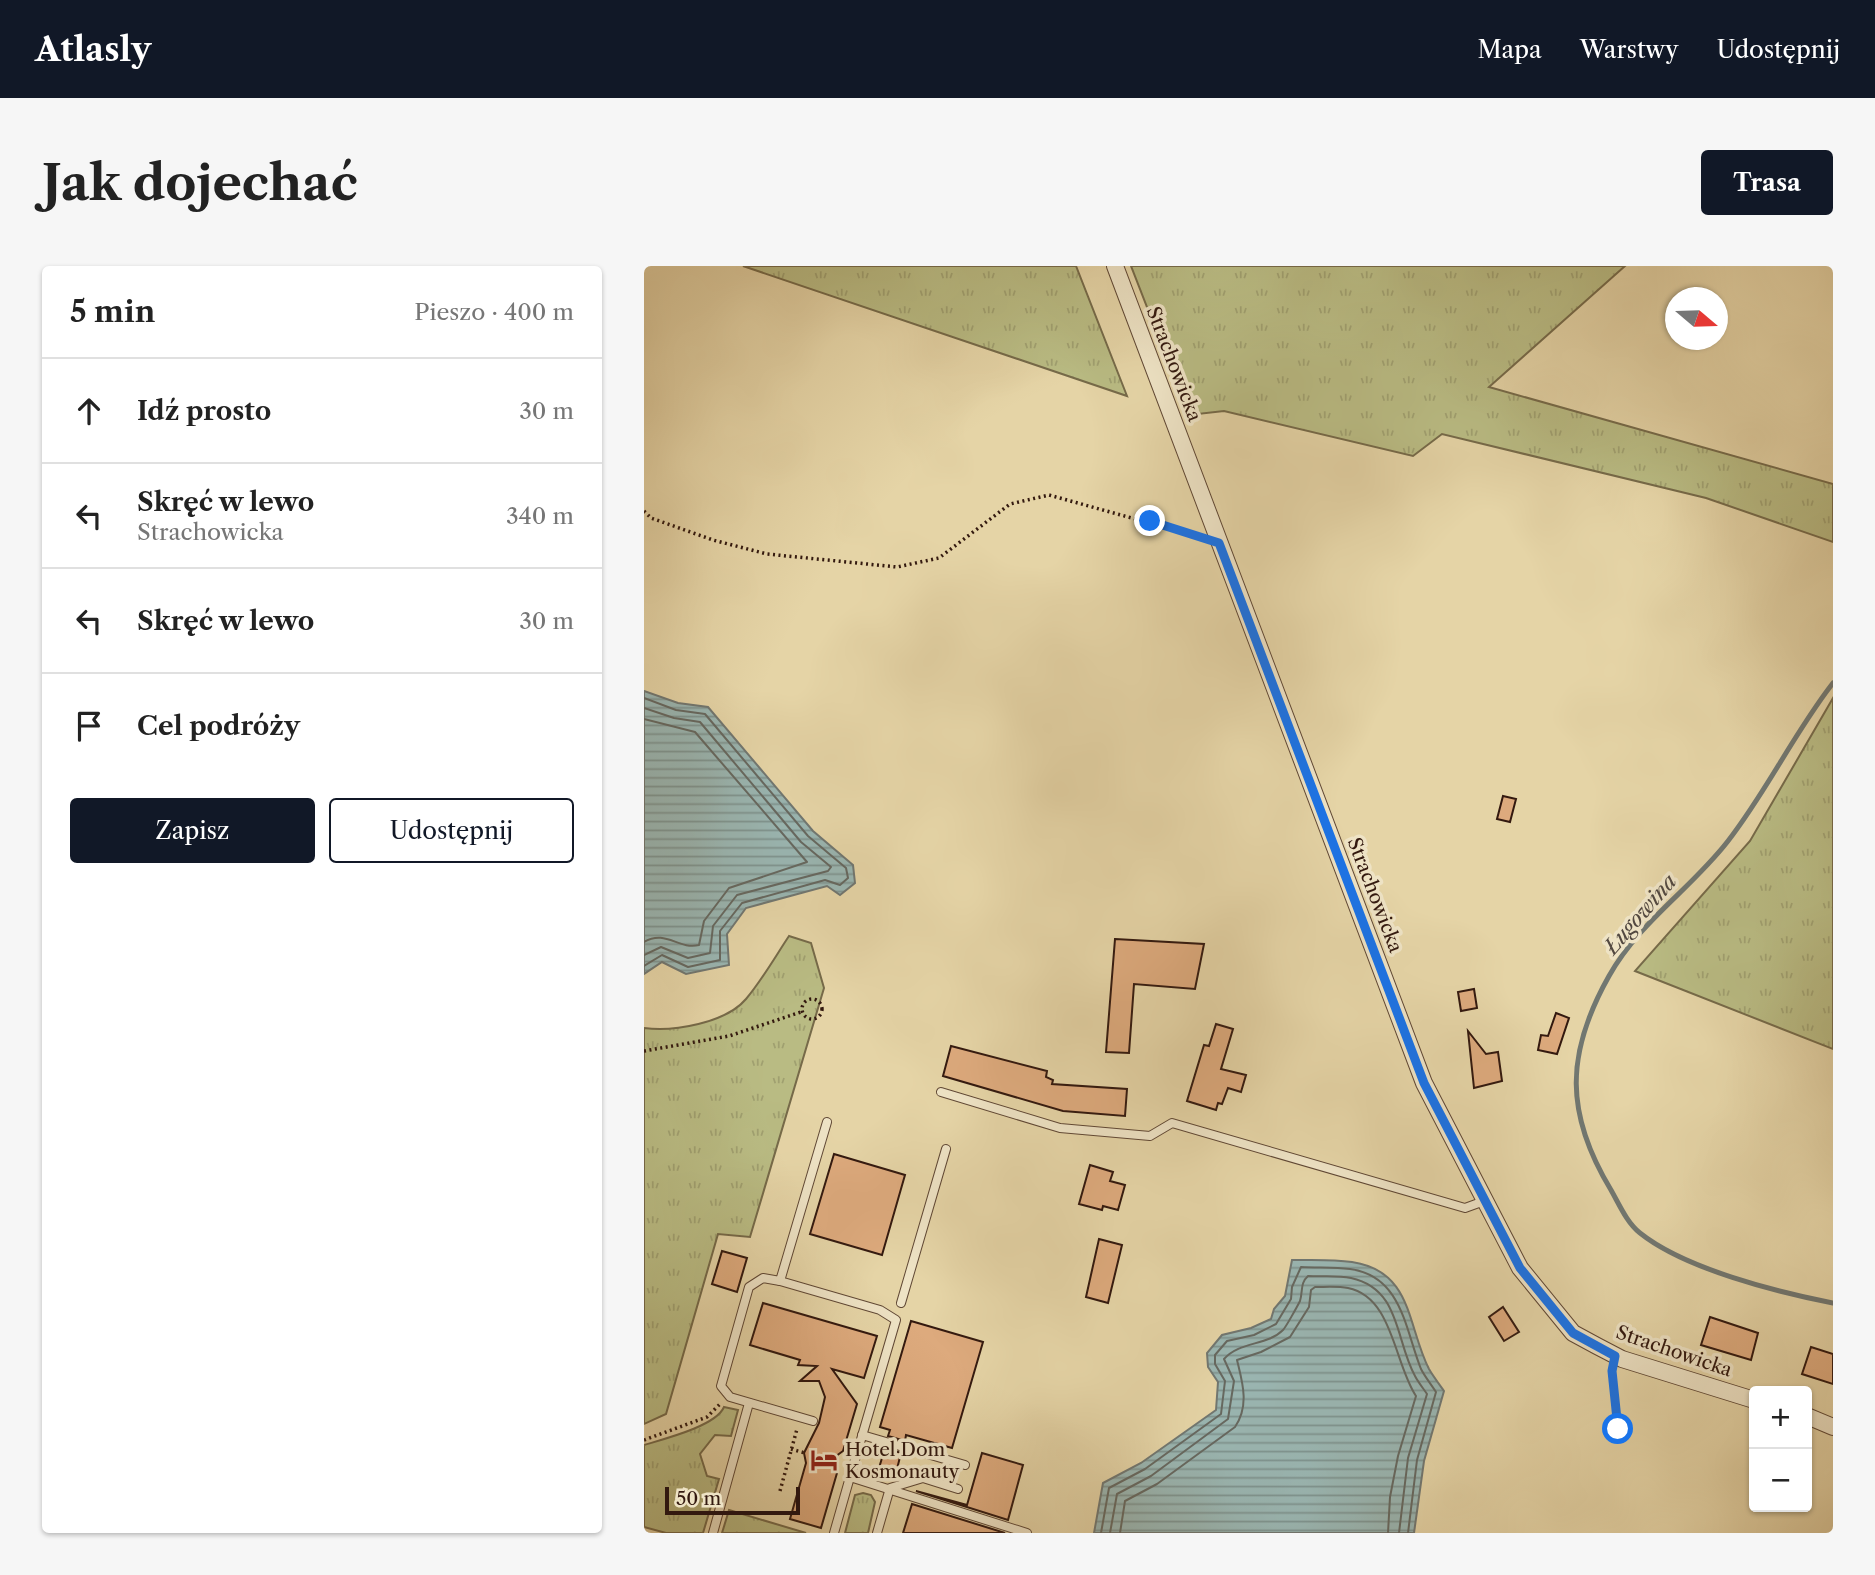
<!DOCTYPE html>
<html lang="pl">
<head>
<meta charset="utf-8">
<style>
  :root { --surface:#fff; --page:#f6f6f6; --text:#222; --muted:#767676; --line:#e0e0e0; --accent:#111827 }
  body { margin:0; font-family:"Libre Caslon Text",serif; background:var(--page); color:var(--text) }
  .controls { position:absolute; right:21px; bottom:21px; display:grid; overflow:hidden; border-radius:7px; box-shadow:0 2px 5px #0004 }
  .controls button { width:63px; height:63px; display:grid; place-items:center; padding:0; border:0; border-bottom:2px solid var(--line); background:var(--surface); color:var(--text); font:35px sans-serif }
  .compass { position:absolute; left:1021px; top:21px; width:63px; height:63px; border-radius:50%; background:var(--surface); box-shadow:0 2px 5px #0004; rotate:109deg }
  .scale { position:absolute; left:21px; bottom:18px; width:135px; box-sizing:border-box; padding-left:7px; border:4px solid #33190f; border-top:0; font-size:19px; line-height:24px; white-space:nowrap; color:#33190f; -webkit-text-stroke:5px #eee3c5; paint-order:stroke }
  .stop { position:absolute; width:21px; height:21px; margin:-16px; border:5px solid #1a73e8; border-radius:50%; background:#fff }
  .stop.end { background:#1a73e8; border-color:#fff; box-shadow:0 2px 7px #0008 }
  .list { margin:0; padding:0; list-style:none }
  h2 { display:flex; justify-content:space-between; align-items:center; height:91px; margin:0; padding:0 28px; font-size:30px }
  h2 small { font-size:23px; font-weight:400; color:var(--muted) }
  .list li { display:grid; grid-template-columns:46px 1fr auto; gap:21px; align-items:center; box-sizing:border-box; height:105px; padding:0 28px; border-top:2px solid var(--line) }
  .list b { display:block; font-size:26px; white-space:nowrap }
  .list p { margin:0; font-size:23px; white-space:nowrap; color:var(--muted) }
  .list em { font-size:23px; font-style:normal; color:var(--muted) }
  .actions { display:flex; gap:14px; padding:21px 28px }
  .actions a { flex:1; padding:16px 0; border:2px solid var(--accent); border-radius:7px; text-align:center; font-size:24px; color:var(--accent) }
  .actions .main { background:var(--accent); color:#fff }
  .icon { flex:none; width:38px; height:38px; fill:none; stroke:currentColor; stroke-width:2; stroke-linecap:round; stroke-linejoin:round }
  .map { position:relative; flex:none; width:1189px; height:1267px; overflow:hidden; border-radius:7px }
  header { display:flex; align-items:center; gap:42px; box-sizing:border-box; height:98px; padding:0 35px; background:var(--accent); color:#fff }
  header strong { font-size:33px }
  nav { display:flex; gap:38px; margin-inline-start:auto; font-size:24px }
  .intro { display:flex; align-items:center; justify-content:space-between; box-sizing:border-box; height:168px; padding:0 42px }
  h1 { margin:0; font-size:49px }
  .button { padding:18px 32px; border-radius:7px; background:var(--accent); color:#fff; font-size:24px; font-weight:700 }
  main { display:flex; gap:42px; padding:0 42px }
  aside { flex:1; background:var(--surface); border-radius:7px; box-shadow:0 2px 5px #0004 }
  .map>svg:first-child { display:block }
  .grass { fill:url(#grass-tufts); stroke:#766a49; stroke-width:2 }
  .water { fill:url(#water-rules); stroke:#717771; stroke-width:2 }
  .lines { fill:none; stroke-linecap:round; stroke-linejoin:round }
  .shore { stroke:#666860; stroke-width:2 }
  .stream { stroke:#717771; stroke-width:5 }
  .building { fill:#ddaa7d; stroke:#33190f; stroke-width:2 }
  .service-casing { stroke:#604835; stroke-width:10 }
  .minor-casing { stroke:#604835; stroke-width:18 }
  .path { stroke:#33190f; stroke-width:3.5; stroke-dasharray:2 3.5; stroke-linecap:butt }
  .service { stroke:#eee3c5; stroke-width:8 }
  .minor { stroke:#eee3c5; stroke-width:16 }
  .route { stroke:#1a73e8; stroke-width:9 }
  .labels { text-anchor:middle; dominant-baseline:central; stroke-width:7; stroke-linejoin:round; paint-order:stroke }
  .street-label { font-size:19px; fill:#33190f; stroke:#eee3c5 }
  .poi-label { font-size:19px; fill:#33190f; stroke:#eee3c5; text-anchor:start }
  .water-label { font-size:21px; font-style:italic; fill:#524840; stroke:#eee3c5 }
</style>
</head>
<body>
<header>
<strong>Atlasly</strong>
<nav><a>Mapa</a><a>Warstwy</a><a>Udostępnij</a></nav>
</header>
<div class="intro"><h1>Jak dojechać</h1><a class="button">Trasa</a></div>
<main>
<aside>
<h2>5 min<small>Pieszo · 400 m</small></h2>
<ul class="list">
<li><svg class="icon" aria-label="ahead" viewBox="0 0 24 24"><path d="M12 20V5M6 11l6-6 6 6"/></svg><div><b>Idź prosto</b></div><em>30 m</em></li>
<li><svg class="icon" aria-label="left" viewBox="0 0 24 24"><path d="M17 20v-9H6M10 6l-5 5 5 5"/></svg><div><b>Skręć w lewo</b><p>Strachowicka</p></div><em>340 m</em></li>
<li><svg class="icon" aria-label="left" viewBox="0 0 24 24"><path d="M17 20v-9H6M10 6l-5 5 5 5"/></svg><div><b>Skręć w lewo</b></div><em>30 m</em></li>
<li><svg class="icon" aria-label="arrive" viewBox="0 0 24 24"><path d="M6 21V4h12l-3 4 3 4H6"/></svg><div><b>Cel podróży</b></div></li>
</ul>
<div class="actions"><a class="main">Zapisz</a><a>Udostępnij</a></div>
</aside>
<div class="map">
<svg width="1189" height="1267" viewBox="0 0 1189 1267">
  <defs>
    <pattern id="grass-tufts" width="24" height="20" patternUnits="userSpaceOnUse" patternTransform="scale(1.75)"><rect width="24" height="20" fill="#b9bb83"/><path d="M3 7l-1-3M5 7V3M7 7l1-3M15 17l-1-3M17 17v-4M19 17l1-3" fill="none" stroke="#a0a070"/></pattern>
    <pattern id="water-rules" width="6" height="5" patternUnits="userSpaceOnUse" patternTransform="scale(1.75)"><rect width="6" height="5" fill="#9ab6b2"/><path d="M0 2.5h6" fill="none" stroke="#7e938f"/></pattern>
  </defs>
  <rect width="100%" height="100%" fill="#e5d4a6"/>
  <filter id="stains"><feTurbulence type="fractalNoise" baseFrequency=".00286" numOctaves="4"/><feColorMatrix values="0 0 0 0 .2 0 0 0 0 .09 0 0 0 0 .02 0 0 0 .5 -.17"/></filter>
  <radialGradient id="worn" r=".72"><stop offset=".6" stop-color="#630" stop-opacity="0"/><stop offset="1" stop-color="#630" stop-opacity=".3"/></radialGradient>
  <g class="grass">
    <polygon points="99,0 432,0 483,130"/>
    <polygon points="487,0 981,0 845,121 1189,218 1189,276 1062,232 798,168 769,190 580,145 545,149"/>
    <polygon points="1189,432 1189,783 991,705 1106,575"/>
    <path d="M145,670L167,677L180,722L106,971L74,968L22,1148L0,1158V762C29,766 82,757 102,733C118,714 131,691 145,670Z"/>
    <path d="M80,1141L94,1144L87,1170L71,1169L56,1188L63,1210L75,1213L59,1267H22L0,1261V1179C20,1173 72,1160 80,1141Z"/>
    <polygon points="219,1227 227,1229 231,1236 224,1267 201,1267 211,1229"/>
    <polygon points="85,1244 162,1267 78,1267"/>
  </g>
  <g class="water">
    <polygon points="0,425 34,437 64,441 169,565 209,599 211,617 196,629 183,620 102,642 83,668 85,699 42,708 18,696 0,708"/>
    <path d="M648,994C667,994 688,993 708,996C769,1005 763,1060 785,1103C789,1110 795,1118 800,1125L780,1195L770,1267H450L459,1217L497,1197L572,1144L574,1116L564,1101L563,1087L578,1069L607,1062L627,1053L630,1043L641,1030Z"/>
  </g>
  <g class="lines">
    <g class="shore">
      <polyline points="0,432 32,444 61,448 164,570 202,602 204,612 196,619 181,614 98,637 76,665 76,694 44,701 18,689 0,700"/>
      <polyline points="0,442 30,452 56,456 157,576 187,601 184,605 93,629 69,660 66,687 44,692 17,681 0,689"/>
      <path d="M0,453L51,466L163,596L85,622L60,655L55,679C34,684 22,663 0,676"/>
      <path d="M457,1267L465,1222L501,1203L577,1148L581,1115L571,1098V1089L583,1075L610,1069L632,1058L647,1033L648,1021L657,1001C673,1002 690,1001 706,1003C758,1010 761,1063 777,1103C781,1111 787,1118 792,1126L773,1194L764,1267"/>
      <path d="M466,1267L473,1228L507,1210L584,1153L590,1115L580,1093C596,1075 623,1080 639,1064C642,1061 654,1039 656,1035C659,1025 656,1017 664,1010C678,1011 693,1009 707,1012C757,1023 751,1074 771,1110C774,1116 779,1122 783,1128L764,1192L755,1267"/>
      <path d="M476,1267L481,1235L513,1218L591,1161C606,1139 598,1115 593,1094L617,1086L646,1071L665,1041L667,1024L671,1021C682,1021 694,1020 704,1022C749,1031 750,1097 772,1130L754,1190L746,1231L744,1267"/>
    </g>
    <path class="stream" d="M1189,417C1150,467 1123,525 1084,575C1047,623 995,656 965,710C921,788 921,848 967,924C975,938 983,957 996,967C1041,1003 1133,1026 1189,1037"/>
  </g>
  <g class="building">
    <polygon points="859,530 872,533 866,556 853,553"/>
    <polygon points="471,673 560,678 551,723 490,718 485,787 462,786"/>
    <polygon points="830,723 833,742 817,745 814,726"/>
    <polygon points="912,747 925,752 913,788 894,784 897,769 904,770"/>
    <polygon points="572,758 589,763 577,803 602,809 597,826 584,822 578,838 574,837 572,844 543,835 560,779 565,780"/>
    <polygon points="824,765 842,788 854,786 858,815 830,822"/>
    <polygon points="307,780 403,805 402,811 409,814 408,818 483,823 481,850 419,845 299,810"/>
    <polygon points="190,888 261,909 238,989 166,968"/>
    <polygon points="446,899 469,906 466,915 481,919 474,944 459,940 458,944 435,938"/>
    <polygon points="455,973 478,979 464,1037 442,1031"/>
    <polygon points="78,985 103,992 93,1026 68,1018"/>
    <polygon points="119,1037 233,1070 220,1112 188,1103 213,1138 199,1185 184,1196 193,1207 177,1262 146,1253 162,1197 160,1187 175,1157 181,1131 175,1115 156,1115 173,1100 154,1099 156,1094 106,1079"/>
    <polygon points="859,1041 875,1066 860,1075 845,1051"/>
    <polygon points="1066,1051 1114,1067 1107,1094 1057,1079"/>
    <polygon points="267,1055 339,1076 308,1182 262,1169 261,1175 244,1170 246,1164 236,1161"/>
    <polygon points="1167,1081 1189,1088 1189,1118 1158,1108"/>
    <polygon points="241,1182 257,1187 252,1207 235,1202"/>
    <polygon points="338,1187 379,1199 364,1254 272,1225 323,1239"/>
    <polygon points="268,1238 361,1267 259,1267"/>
  </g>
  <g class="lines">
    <g class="service-casing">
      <g id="service">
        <polyline points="297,826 416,862 506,870 528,857 821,942 843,934"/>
        <polyline points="183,856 136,1015 236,1044 252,1054 206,1211"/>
        <polyline points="136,1015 119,1012 105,1021 77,1120 86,1131 169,1155"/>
        <polyline points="257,1037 302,883"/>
        <polyline points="218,1169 321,1199"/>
        <polyline points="69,1267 105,1137"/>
        <polyline points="190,1267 206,1211 383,1267"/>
        <polyline points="233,1267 246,1222 279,1212 314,1223"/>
      </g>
    </g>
    <g class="minor-casing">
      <g id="minor">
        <polyline points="471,0 780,817 876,1002 929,1067 953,1080 978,1093 1110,1134"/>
        <polyline points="1163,1150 1189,1161"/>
      </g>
    </g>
    <g class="path">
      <polyline points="0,245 7,252 69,274 123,288 253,301 295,292 366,238 405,229 556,271"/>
      <circle cx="168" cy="743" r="10"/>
      <polyline points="0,785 85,770 157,746"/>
      <polyline points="968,1105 974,1163"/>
      <polyline points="0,1174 63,1151 76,1138"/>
      <polyline points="147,1183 161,1187"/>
      <polyline points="136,1225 153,1163"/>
      <polyline points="0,1266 2,1267"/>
    </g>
    <use href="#service" class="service"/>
    <use href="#minor" class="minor"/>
  </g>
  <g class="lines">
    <polyline class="route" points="506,255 575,277 780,817 876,1002 929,1067 971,1090 968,1105 974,1163"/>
  </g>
  <defs>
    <g id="hotel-bare" transform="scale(2.1)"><path d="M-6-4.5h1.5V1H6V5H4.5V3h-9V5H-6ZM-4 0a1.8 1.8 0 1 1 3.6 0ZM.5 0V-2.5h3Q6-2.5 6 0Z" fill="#8f2418" stroke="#eee3c5" stroke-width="2.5" paint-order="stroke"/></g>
  </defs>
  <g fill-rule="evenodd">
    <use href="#hotel-bare" x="180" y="1194"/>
  </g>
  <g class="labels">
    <g class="street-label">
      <text transform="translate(530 98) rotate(69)">Strachowicka</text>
      <text transform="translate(731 629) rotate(69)">Strachowicka</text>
      <text transform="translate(1030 1085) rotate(19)">Strachowicka</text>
    </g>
    <g class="poi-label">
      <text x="201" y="1183">Hotel Dom<tspan x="201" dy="22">Kosmonauty</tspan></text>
    </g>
    <g class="water-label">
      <text transform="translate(996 648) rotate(-49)">Ługowina</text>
    </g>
  </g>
  <rect width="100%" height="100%" filter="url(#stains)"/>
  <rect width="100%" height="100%" fill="url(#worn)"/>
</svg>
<div class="controls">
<button>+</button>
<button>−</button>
</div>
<svg class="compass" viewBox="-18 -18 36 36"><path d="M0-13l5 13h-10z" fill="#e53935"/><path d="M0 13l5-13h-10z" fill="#767676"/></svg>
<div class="scale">50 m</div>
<div class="stop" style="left:974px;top:1163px"></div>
<div class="stop end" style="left:506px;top:255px"></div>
</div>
</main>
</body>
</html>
